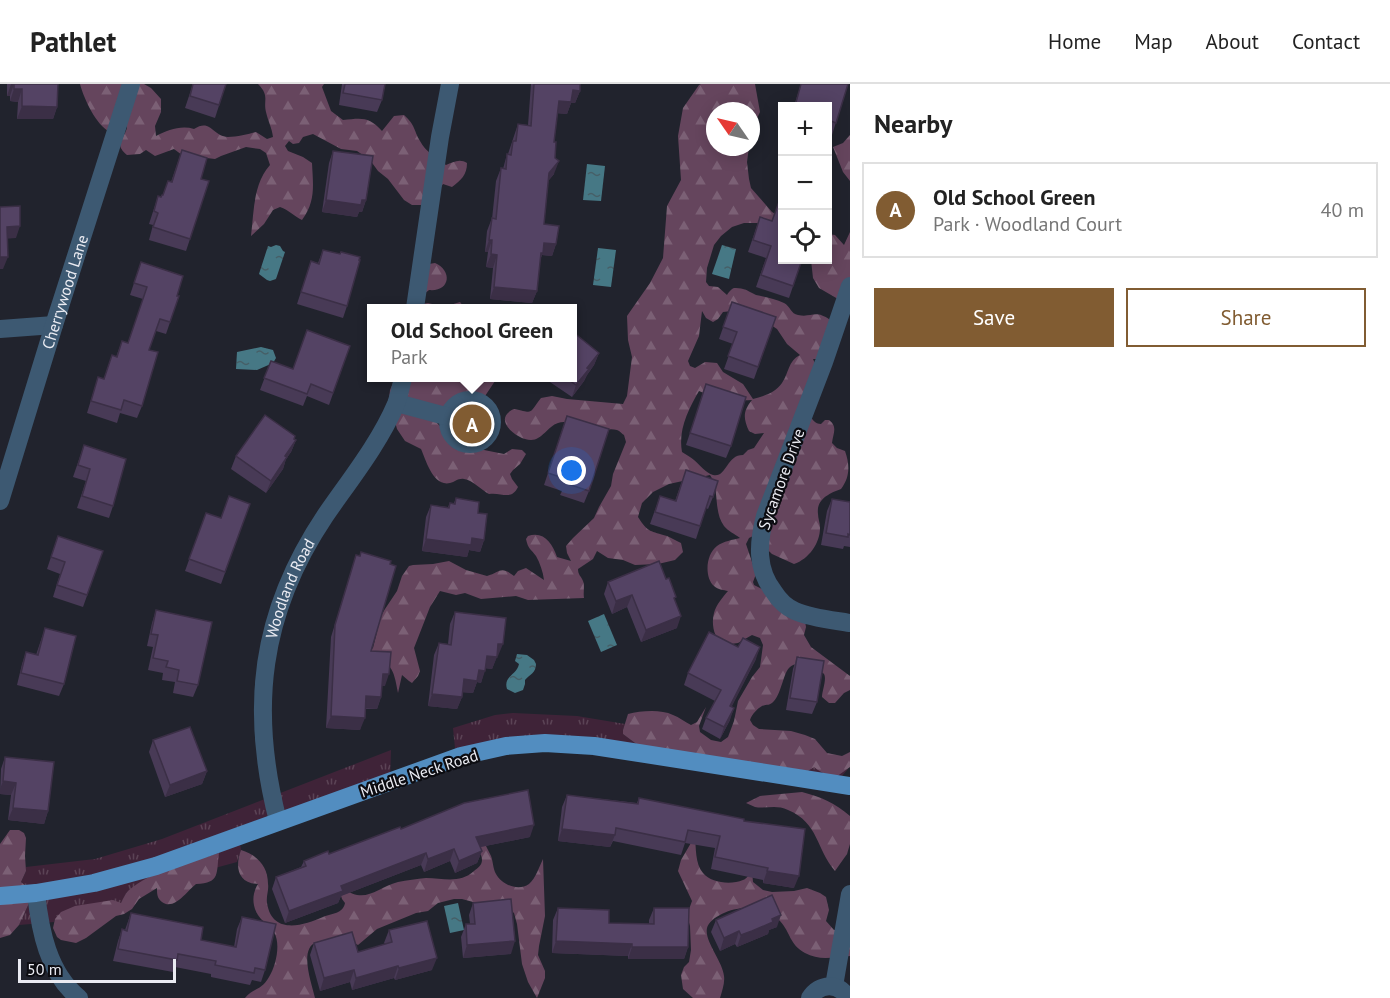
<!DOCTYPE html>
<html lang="en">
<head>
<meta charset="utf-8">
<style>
  :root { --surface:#fff; --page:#f2f2f2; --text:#222; --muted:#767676; --line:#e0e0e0; --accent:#815c32 }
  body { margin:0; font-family:"PT Sans",sans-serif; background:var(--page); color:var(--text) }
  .controls { position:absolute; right:18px; top:18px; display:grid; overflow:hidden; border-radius:0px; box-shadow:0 3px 15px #0003 }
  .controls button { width:54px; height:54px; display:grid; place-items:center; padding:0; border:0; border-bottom:2px solid var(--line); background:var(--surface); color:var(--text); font:30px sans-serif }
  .compass { position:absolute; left:706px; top:18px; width:54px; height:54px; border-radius:50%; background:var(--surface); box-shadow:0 3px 15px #0003; rotate:304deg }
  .scale { position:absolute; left:18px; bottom:15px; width:158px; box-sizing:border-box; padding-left:6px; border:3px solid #eaebf2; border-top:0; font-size:16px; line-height:21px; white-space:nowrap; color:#eaebf2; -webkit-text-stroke:4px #0c0c11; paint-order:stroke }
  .you { position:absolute; left:572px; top:387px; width:21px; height:21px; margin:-15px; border:4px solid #fff; border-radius:50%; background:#1a73e8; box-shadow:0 0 0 9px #1a73e833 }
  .badge { display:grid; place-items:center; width:39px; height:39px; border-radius:50%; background:var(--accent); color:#fff; font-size:20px; font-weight:700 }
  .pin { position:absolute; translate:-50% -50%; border:3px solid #fff; box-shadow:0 2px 6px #0006 }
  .popup { position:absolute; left:367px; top:220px; width:210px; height:78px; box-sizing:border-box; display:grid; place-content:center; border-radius:0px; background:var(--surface); filter:drop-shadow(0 2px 4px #0005); font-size:20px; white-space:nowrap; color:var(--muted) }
  .popup b { font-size:22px; color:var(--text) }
  .popup::after { content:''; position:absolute; left:50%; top:100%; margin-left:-12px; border:12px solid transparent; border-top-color:var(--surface) }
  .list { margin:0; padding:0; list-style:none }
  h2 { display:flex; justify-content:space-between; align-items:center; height:78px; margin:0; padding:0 24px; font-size:26px }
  h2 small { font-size:20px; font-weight:400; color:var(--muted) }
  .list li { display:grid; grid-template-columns:39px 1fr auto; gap:18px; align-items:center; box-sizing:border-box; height:96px; margin:0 12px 12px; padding:0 12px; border:2px solid var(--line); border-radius:0px }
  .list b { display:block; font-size:22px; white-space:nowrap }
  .list p { margin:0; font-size:20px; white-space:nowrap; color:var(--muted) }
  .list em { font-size:20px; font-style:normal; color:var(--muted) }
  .actions { display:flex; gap:12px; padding:18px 24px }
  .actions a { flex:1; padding:14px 0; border:2px solid var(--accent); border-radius:0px; text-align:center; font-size:21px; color:var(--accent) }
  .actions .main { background:var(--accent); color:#fff }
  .icon { flex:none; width:33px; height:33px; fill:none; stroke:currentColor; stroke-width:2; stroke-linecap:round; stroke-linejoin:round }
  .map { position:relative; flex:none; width:850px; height:914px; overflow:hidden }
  header { display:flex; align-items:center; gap:36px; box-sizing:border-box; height:84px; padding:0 30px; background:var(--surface); border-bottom:2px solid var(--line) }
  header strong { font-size:28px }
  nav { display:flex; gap:33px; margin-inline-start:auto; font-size:21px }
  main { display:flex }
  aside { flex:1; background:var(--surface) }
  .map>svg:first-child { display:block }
  .grass { fill:url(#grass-tufts) }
  .forest { fill:url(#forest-firs); fill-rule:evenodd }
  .park { fill:url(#park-crowns) }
  .water { fill:url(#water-ripples) }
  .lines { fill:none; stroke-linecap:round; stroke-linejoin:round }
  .minor { stroke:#3d5972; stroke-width:18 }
  .major { stroke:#528dc0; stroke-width:18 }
  .wall { fill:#483a56 }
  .shaded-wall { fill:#3b2f46 }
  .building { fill:#544364; stroke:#3b2f46; stroke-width:1.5 }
  .labels { text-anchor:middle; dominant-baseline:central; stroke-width:4.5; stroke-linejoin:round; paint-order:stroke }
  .street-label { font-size:16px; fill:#eaebf2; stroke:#0c0c11 }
</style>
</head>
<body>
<header>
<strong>Pathlet</strong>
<nav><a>Home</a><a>Map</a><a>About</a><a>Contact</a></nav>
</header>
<main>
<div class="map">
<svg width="850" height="914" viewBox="0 0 850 914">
  <defs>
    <pattern id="grass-tufts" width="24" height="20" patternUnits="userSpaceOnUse" patternTransform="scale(1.5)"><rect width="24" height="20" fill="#3f2338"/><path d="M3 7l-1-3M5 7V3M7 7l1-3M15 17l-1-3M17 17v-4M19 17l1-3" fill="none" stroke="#5b4355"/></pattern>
    <pattern id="forest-firs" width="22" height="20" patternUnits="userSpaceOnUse" patternTransform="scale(1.5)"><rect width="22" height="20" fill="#65455d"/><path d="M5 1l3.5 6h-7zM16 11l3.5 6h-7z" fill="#7b6075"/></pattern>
    <pattern id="park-crowns" width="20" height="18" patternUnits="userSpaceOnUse" patternTransform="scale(1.5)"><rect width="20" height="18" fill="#3f2338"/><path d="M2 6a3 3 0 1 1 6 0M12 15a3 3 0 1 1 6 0" fill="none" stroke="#5b4355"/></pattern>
    <pattern id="water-ripples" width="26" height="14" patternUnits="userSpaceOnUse" patternTransform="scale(1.5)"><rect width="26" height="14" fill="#467885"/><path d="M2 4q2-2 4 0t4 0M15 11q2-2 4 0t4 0" fill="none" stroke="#465f67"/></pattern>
  </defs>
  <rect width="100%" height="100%" fill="#21232d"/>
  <g class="grass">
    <polygon points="513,629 577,632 625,640 623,646 623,650 639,662 808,687 814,682 843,686 848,685 836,699 594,662 456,674 453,644 495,631"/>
    <polygon points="391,666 390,698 239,752 241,766 237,778 127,808 121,819 55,835 54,838 19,841 30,817 27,803 21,798 26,787 26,783 95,775 162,755"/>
  </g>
  <g class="forest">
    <path d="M80,0H144L151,4L161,15V28L155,42L156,52C168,46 181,41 194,45C211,34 212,52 228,53C237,53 248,50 256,48L267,55L273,53C272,44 268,37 266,28C263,16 270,12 258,0H324L322,3L331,27L343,36C361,34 369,32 382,47L394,32L404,31C416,42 413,45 420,57C426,68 436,74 446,81C453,78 460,74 467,79C467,91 461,96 452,103L443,100L436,111L421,121H412L404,116L388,95L378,87L370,76L357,67L341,65L313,50L303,53L299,59L293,60L289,57L285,62L288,67L303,73L312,79C313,101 316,117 302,136C294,132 289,126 280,123L273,126L264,140L251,152C254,128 253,100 270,81L266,69L260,65L246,63L221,72L215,75L182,71L174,65L155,72L146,66L140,70L127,71C114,60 123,57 127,44L126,40L110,48C96,41 84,15 80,0Z"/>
    <path d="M701,0H755L760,28L751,47V27H715V63H749L747,78L749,95L751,104L772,128L782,134V147L758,139H744L732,143L721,152L714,161L707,184L706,198L709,202L718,203L727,211C728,209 731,205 734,204C736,204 741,204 743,205C748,206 751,209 756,211C765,213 775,215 784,219C790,222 791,230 798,231C812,234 815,225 830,236L818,275H813L817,284L809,331C812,335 815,340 821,340L825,336H829C838,343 833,349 832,359L837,364L845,367C850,381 850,393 841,405C830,409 816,415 818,430C818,434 820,439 820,444C820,459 809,475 794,480L772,470L753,452L749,454L746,460L756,490L753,498L754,501L766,507L805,537L806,543L804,551L811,563L850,592V606L844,609L835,619H829L822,613C822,607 827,595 824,590C821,586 803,579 798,580C795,580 792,581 790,583C783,589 782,608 774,617C770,622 767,620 762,622C757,625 752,630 750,636L753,641L759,645L791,647L805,651L815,655L827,669L842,672L850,668V683L836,693C827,691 821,689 814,683L808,687L639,662L623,650V646L628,630C641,627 660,625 673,631C679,633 685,638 691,641L697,638L706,623L699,642L700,648L711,656L721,658L728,653L734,637L738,617L752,593L760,583L763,561L760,554L752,551L738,559L723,561C714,554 711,540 714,529C716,521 723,513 728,507C724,506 718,506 714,502C704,493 706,470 717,462C724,457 732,456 740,454C735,450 728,447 724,442C713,427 720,405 710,391L669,400L653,408L642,419L638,433C648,449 651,447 667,452C672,454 676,457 681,459L683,468L675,476L658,480L635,481L623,476L608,474L597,467L593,475L578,485C578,491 581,492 583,497C585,502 583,508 584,514L528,516L516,512L481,515L465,509L456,511L440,507L430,523L414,564L420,587L418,592L412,599L409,597L402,591L398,609C393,581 392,583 369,567L373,564L381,532L385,525L397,507L402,492L409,482L413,481L433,480L449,477L466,486L487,492C500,489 500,481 514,492L518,487L526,484L544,496C543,488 540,479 536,472C531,465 528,465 526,455L528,452C544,447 552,459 557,473L571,477L567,469L566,462L573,454L594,434L599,423L611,402L613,390L626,358L624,351C622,350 620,347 617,346C610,344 601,347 594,346C583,344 568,335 558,339C548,342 542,356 531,356C517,356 491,335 514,325C534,329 528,331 541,314L552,312L567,315L623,320L627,312L632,273L628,256L627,232L650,199L663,174L667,122L681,96L678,52L683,24L699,1ZM702,227L706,234L713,238L718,235L723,228L732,227L771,241L777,245L787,260L800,271C788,277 789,289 782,299C775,309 764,312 753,315L743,300L723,288L717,279L705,278L695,284L690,282L688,277L699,252ZM699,307C716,315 733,317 752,316C743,327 743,334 749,347L755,350L764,349L754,364L748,366L743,371C726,371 727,394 713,391C706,389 700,381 694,376C691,373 686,371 682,368C678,346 688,326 699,307Z"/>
    <polygon points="850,51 850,97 843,88 833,63 843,59"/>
    <polygon points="850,148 850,222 819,204 813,194 811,176 828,176 828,150 835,151 844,161"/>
    <path d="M435,179C453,187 450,208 429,206L424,210L422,220L428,219L444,223L460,218L463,222V224H411L429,180Z"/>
    <path d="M395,294H497L485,312L478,315C464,309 452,321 439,326L436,338L455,358L464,362L504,370L512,365L522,366L526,370L520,380L513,386L510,390L512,395L518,403C511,417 502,408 489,410C481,406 473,396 464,395C458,394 455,398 450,399C433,403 426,376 421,365L405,357L397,345L389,315L390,306Z"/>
    <path d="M802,708C821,713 835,719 850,732V760L847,770L835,787C816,765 819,739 788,726C776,720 766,725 755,723C752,722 749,720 746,719L760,712Z"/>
    <polygon points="10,746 19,746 24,749 26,754 25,772 26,787 21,798 27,803 30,817 19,841 10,851 0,854 0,760"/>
    <path d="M695,752C696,763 695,780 703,789C711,799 731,801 743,796C747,795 749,790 752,787L753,798L763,806L772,808L794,807L807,804L820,809L826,813L829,826L826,837L834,846L850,843V872C834,873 819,877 805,869C789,860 791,849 780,837C776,833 752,824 746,824C735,823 710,832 707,844C704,857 723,878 724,892C725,899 722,907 720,914H693L683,905L681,891L684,883L689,878L691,866L690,842L687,831L692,817L678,787L681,776Z"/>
    <path d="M482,754C485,760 488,766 491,772C493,777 493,785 496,790C501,800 518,808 529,800C536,794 539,783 543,775L545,832L539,862L538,871L545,887V894L537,914L528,898L522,880L517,840L514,829L509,825L488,822L462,815H454L438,819L428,827L416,829L377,845L358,861C347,854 344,856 331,857C327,858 322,857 317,858C298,864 312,900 315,914H245C253,904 261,907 269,893C276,882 281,860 274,848C271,842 265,839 261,835C252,825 251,811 258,800C237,799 235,782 241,766C257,771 268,782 268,800C269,806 266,812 267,819C272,851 303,842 323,833C332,829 343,830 345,819L342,815L340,808L343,804C365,821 376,804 398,798C407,796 417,795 426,794C443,794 460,800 474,787C478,784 482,781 482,776C482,770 477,764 474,760Z"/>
    <path d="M219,769C216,789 221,799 196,800C187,807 174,827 162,818C157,814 157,810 157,804L139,815L132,825L124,830L116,832L86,854L76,859L61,856L57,853L53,844L55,835L61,828L75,822L113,816L121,819C123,815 125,810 128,807C152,786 189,779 219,769Z"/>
  </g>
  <circle class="park" cx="470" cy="339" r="22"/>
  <g class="water">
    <polygon points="587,80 605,82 601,117 583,116"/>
    <polygon points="276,161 280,162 283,167 285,168 276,195 270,197 267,196 259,190 268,162 271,163"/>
    <polygon points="722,161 736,165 729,195 712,190"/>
    <polygon points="598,164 616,166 611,203 593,201"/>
    <polygon points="261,263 273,266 276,274 273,279 257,286 236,285 237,268"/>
    <polygon points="604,530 617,561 601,568 588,537"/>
    <path d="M517,570L527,571L534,576L536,580C536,589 530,590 525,596V600L523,606L515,609L507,605C503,592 517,591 519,580L515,577Z"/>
    <polygon points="458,819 464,846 450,849 444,822"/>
  </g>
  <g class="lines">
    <g class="minor">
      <path d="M850,202L824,278L765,432C758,459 756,485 774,508C779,516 786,523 795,527C811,534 832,536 850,539"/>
      <polyline points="415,224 440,53 450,0"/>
      <polyline points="0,245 54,241"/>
      <circle cx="470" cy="338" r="22"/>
      <polyline points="397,319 449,333"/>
      <path id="s1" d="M0,417L54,241L131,0"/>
      <path id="s2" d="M278,737C249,625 260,529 325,432C349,397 379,360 396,320C399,312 401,302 403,294"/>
      <path d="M36,809C40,846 48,889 79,914"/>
      <polyline points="834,902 850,810"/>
      <path d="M810,914C819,899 839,898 848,914"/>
    </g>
    <polyline class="major" points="0,812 36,809 94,799 156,782 461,672 506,662 545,659 594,662 850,702"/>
  </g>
  <g class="wall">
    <polygon points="7,0 58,0 57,23 53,35 17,35 18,18 10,17 10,12 7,12"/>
    <polygon points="193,0 226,0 215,34 185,24"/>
    <polygon points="342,0 385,0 382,16 377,28 339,21"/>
    <polygon points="531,0 580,0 580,7 575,19 571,19 567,30 557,29 554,58 554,90 548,97 544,140 556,160 552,172 542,171 540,176 537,207 532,219 490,215 493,184 486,183 488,168 485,168 487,147 492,134 492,135 496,97 501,84 503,85 507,70 508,70 518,40 528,41"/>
    <polygon points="801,0 848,0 832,51 828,50 828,22 794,22"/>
    <polygon points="182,66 201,95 190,155 186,167 149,156 153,141 149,140 158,112 161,113 163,111 168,97 171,98"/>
    <polygon points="333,67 366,116 362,128 359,128 357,133 322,128 329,79"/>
    <polygon points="760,133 802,176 789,214 756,203 766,174 748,168"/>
    <polygon points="323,166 359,176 347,222 343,234 297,220 311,177 318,179"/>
    <polygon points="141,178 177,212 179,212 166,250 156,247 149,266 142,322 137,334 120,329 117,339 87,329 98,293 103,295 116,273 122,257 128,259 143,215 130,211"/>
    <polygon points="732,218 776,233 754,295 724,285 733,260 719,255"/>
    <polygon points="350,262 329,321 307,312 303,322 260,306 271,277 293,285"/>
    <polygon points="599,269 594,281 587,291 584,297 572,313 544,294 573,294"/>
    <polygon points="706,300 731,362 726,374 686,361"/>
    <polygon points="563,344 589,407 584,419 560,411 562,407 544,401"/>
    <polygon points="294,355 296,356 291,368 286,375 283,385 266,409 231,385 236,372"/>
    <polygon points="84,361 113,422 109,434 77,424 86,397 73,393"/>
    <polygon points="686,386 713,413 708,425 706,424 696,455 650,440 660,412 675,417"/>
    <polygon points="456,414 478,429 484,456 480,468 469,466 467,473 422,467 426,433 431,421 448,423 450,419 454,419"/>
    <polygon points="832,415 850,418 850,463 844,462 843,465 821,461 827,427"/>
    <polygon points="250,420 221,500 185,487 206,429 221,434"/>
    <polygon points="58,452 103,467 83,523 53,513 60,490 47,485"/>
    <polygon points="356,471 371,567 385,602 382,602 381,613 377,625 365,625 360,646 326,644 331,553"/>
    <polygon points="608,498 675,516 677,544 641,558 627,523 612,530 604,510"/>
    <polygon points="156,526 198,601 193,613 173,609 175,598 162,596 163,589 148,586 153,563 147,562 152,539"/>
    <polygon points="455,528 498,572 497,572 492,585 485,584 481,599 477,598 473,609 462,608 462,613 457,625 428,622 434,571 439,559 448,560 450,540"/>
    <polygon points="45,544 64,600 59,612 17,601 22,580 26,568 36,571"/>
    <polygon points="797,573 817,618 812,630 786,626 793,585"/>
    <polygon points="756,575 731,623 730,636 720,655 702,645 706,634 715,617 684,601 688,589"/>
    <polygon points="153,656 207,687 202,700 165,713 149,668"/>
    <polygon points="5,673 48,727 44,740 8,736 11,711 0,710 1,685"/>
    <polygon points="567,711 637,719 639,714 744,737 794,804 763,799 763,796 711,785 715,764 685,759 681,771 613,757 610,763 558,757 562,723"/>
    <polygon points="401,745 530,753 480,763 482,767 477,779 455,789 450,777 424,788 421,781 341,812 338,819 285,839 272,805 276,793 301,783 304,777 329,770"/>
    <polygon points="473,819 511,870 463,874 461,853 466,840 470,840 469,831"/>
    <polygon points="558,824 609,839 649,840 649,836 654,824 688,863 684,875 628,875 628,872 552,869 553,836"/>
    <polygon points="131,829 201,856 234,863 237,845 242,833 265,886 261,898 252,896 250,901 211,893 211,890 175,883 173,888 113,877 118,857 122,845 125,846"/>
    <polygon points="716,836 777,843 769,846 768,850 737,863 735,860 720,867 711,848"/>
    <polygon points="389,846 432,886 395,896 394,894 352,906 350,898 320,907 310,871 314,859 358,868 385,860 384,859"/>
  </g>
  <g class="shaded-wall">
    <polygon points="11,0 14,0 10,12 7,12"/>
    <polygon points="14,5 22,5 18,18 10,17"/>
    <polygon points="573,6 580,7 575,19 571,19 567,30 554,29 559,17"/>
    <polygon points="22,22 57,23 53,35 17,35"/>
    <polygon points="559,77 554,90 545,101 549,89"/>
    <polygon points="326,116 366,116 362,128 359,128 357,133 322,128"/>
    <polygon points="20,142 16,154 3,155 7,143"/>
    <polygon points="489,156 492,156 488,168 485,168"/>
    <polygon points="544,159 556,160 552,172 542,171 538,181"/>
    <polygon points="491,170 497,171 493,184 486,183"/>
    <polygon points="0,173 8,173 3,185 0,185"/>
    <polygon points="494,203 537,207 532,219 490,215"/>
    <polygon points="599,269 594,281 587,291 584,297 572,313 576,301 587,284"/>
    <polygon points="295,352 292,361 296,356 291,368 286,375 283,385 266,409 271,397"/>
    <polygon points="472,454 484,456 480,468 469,466 467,473 422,467 426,455"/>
    <polygon points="632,511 627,523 612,530 616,517"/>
    <polygon points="681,532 677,544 641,558 646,546"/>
    <polygon points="498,560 503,560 498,572 494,572"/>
    <polygon points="760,563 756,575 726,634 730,622"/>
    <polygon points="487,572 497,573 492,585 482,584"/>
    <polygon points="479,586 485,587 481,599 477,598 473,609 459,608 464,595"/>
    <polygon points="383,590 389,590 385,602 378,602"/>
    <polygon points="432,610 462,613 457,625 428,622"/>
    <polygon points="366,612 381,613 377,625 362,624"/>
    <polygon points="734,624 730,636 720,655 724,643"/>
    <polygon points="331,632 365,634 360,646 326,644"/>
    <polygon points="207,687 202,700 165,713 170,701"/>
    <polygon points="3,697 16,699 11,711 0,710 0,705"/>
    <polygon points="13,724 48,727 44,740 8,736"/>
    <polygon points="534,741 530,753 471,765 476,753"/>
    <polygon points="562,745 615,751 610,763 558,757"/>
    <polygon points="454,765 450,777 424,788 428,775"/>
    <polygon points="482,767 477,779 455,789 459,777"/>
    <polygon points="426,769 421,781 341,812 338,819 285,839 289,827 341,802"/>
    <polygon points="767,787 799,792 794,804 763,799"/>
    <polygon points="781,831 777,843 769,846 768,850 737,863 741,851"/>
    <polygon points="739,847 735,860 720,867 724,854"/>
    <polygon points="515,857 511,870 463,874 467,861"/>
    <polygon points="556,857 632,860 628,872 552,869"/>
    <polygon points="632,863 688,863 684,875 628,875"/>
    <polygon points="437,874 432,886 395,896 399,884"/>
    <polygon points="398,882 394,894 352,906 356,894"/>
    <polygon points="354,886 350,898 320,907 324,894"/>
  </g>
  <g class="building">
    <polygon points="11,0 58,0 57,23 22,22 22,5 14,5 14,0"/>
    <polygon points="193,0 226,0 219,21 190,12"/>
    <polygon points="345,0 385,0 382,16 343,9"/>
    <polygon points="534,0 580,0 580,7 573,6 571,18 559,17 554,58 556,58 555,74 559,77 549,89 544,140 559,142 556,160 544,159 543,169 541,169 537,207 494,203 497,171 491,170 492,156 489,156 492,134 496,135 501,84 506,85 507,70 511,71 513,57 516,57 518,40 531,42"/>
    <polygon points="801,0 848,0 836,39 828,36 828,22 795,22"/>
    <polygon points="182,66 207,74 201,95 209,97 190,155 153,143 158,129 154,127 158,112 161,113 162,111 163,111 168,97 172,98"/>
    <polygon points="333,67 373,72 366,116 362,116 361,121 326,116"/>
    <polygon points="783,107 783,176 802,176 793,202 761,191 771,162 753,156 760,133 772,137"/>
    <polygon points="20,122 20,142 7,143 8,173 0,173 0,123"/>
    <polygon points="323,166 340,170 341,168 360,173 359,176 360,176 347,222 301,208 311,177 319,180"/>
    <polygon points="141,178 183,192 177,212 179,212 170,238 160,235 149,266 158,268 142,322 124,316 121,326 91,317 98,293 104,295 112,271 117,273 122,257 128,259 147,203 134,199"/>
    <polygon points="732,218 776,233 758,283 728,272 737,248 723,243"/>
    <polygon points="307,246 350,262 333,309 311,300 307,310 264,294 271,277 293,285"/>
    <polygon points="573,248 599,269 587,284 589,285 576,301 566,294 573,294"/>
    <polygon points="706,300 746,313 731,362 690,349"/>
    <polygon points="265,331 295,352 294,355 296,356 285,372 287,373 271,397 236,372"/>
    <polygon points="567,332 609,345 589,407 565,399 566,395 548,389"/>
    <polygon points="84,361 126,375 113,422 82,412 90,385 78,381"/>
    <polygon points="686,386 718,397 713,413 710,412 700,442 655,428 660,412 676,417"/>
    <polygon points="229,412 250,420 225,488 189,475 206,429 221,434"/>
    <polygon points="456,414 479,418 478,429 487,430 484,456 472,454 471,461 426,455 431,421 449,424 450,419 455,420"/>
    <polygon points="832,415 850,418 850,451 848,450 848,453 826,449"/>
    <polygon points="58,452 103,467 87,511 57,501 65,478 51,473"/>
    <polygon points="361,468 391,477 390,480 396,482 371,567 391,568 389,590 383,590 381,613 366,612 365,634 331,632 335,541 356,471 360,472"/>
    <polygon points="659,477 666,495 669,494 676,513 674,514 681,532 646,546 632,511 616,517 608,498"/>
    <polygon points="156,526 212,538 198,601 177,597 179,586 166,583 168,577 153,574 158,551 151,550"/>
    <polygon points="455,528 506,534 503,560 498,560 497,573 487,572 485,587 479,586 477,597 464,595 462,613 432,610 439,559 451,561"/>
    <polygon points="45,544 76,552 64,600 21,589 26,568 38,571"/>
    <polygon points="709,548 738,563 743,554 760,563 730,622 734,624 724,643 706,634 721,606 688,589"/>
    <polygon points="797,573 824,577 817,618 790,614"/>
    <polygon points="190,643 207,687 170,701 153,656"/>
    <polygon points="5,673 54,678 48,727 13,724 16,699 3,697"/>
    <polygon points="528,706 534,741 476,753 482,767 459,777 454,765 428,775 426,769 341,802 343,807 289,827 276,793 306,782 304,777 328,767 329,770 400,743 401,745 464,719"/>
    <polygon points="567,711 638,720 639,714 744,735 744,737 805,745 799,792 767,787 768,784 715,773 720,752 688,746 685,758 616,744 615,751 562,745"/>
    <polygon points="772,811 781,831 772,835 773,838 752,847 741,851 739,847 724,854 716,836"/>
    <polygon points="511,815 515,857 467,861 466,840 475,840 473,819"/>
    <polygon points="558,824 609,826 609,839 654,840 654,824 689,824 688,863 632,863 632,860 556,857"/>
    <polygon points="131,829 203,843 201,856 236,863 242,833 276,840 265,886 255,884 254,889 215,881 216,877 178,870 177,876 118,865 122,845 127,847"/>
    <polygon points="427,837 437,874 399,884 398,882 356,894 354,886 324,894 314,859 352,848 358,868 392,858 389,846"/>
  </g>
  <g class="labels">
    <g class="street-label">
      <text stroke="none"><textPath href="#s1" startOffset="219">Cherrywood Lane</textPath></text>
      <text transform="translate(781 395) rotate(-70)">Sycamore Drive</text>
      <text stroke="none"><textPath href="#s2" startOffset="238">Woodland Road</textPath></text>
      <text transform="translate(419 689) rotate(-18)">Middle Neck Road</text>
    </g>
  </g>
</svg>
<div class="controls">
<button>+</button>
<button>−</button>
<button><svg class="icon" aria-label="locate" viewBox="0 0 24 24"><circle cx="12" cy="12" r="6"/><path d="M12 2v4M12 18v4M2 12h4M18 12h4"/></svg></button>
</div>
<svg class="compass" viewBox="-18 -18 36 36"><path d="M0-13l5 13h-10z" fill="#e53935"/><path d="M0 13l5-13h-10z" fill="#767676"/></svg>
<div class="scale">50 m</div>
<div class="you"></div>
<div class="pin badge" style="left:472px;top:340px">A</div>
<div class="popup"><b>Old School Green</b>Park</div>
</div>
<aside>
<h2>Nearby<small></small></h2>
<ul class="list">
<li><span class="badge">A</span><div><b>Old School Green</b><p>Park · Woodland Court</p></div><em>40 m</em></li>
</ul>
<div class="actions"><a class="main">Save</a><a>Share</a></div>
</aside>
</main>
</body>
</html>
